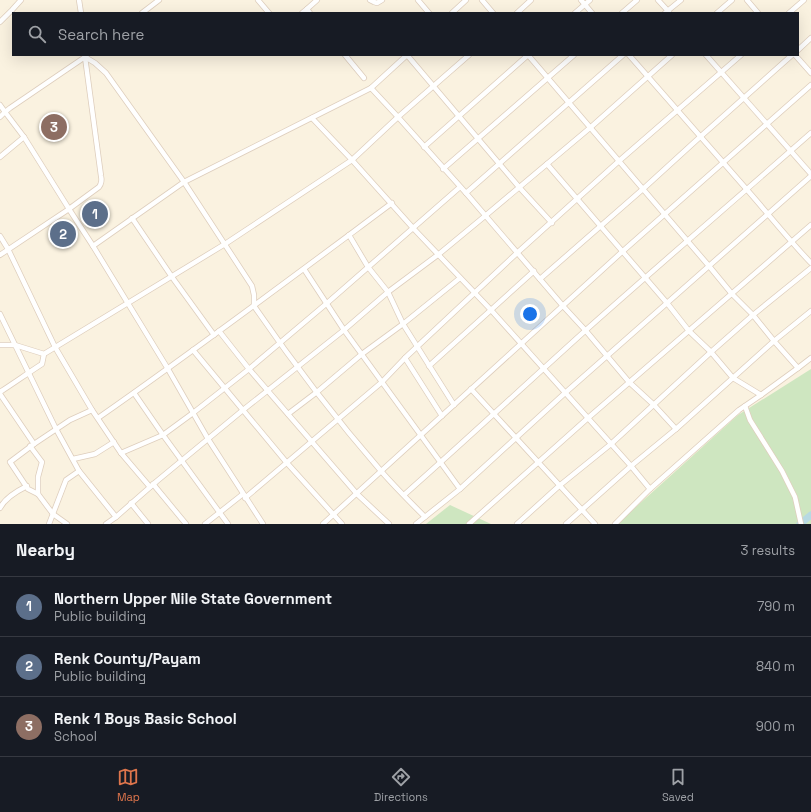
<!DOCTYPE html>
<html lang="en">
<head>
<meta charset="utf-8">
<style>
  :root { --surface:#171b24; --page:#242831; --text:#f1f3f6; --muted:#9ea1a6; --line:#363941; --accent:#de754c }
  body { margin:0; font-family:"Space Grotesk",sans-serif; background:var(--page); color:var(--text) }
  .you { position:absolute; left:530px; top:314px; width:14px; height:14px; margin:-10px; border:3px solid #fff; border-radius:50%; background:#1a73e8; box-shadow:0 0 0 6px #1a73e833 }
  .badge { display:grid; place-items:center; width:26px; height:26px; border-radius:50%; background:var(--accent); color:#fff; font-size:13px; font-weight:700 }
  .pin { position:absolute; translate:-50% -50%; border:2px solid #fff; box-shadow:0 1px 4px #0006 }
  .list { margin:0; padding:0; list-style:none }
  h2 { display:flex; justify-content:space-between; align-items:center; height:52px; margin:0; padding:0 16px; font-size:17px }
  h2 small { font-size:13px; font-weight:400; color:var(--muted) }
  .list li { display:grid; grid-template-columns:26px 1fr auto; gap:12px; align-items:center; box-sizing:border-box; height:60px; padding:0 16px; border-top:1px solid var(--line) }
  .list b { display:block; font-size:15px; white-space:nowrap }
  .list p { margin:0; font-size:13px; white-space:nowrap; color:var(--muted) }
  .list em { font-size:13px; font-style:normal; color:var(--muted) }
  .icon { flex:none; width:22px; height:22px; fill:none; stroke:currentColor; stroke-width:2; stroke-linecap:round; stroke-linejoin:round }
  .map { position:relative; flex:none; width:811px; height:524px; overflow:hidden }
  .search { position:absolute; background:var(--surface); box-shadow:0 4px 16px #0002; left:12px; right:12px; top:12px; height:44px; display:flex; align-items:center; gap:10px; box-sizing:border-box; padding:0 14px; border-radius:0px; color:var(--muted); font-size:15px }
  .sheet { height:232px; background:var(--surface) }
  nav { display:flex; justify-content:space-around; align-items:center; box-sizing:border-box; height:56px; border-top:1px solid var(--line); background:var(--surface); font-size:11px; color:var(--muted) }
  nav a { display:grid; justify-items:center; gap:2px }
  nav .on { color:var(--accent) }
  .map>svg:first-child { display:block }
  .green { fill:#cee6c0 }
  .lines { fill:none; stroke-linecap:round; stroke-linejoin:round }
  .river { stroke:#b7d9e2; stroke-width:7 }
  .minor-casing { stroke:#decebd; stroke-width:6 }
  .minor { stroke:#fff; stroke-width:4.5 }
</style>
</head>
<body>
<div class="map">
<svg width="811" height="524" viewBox="0 0 811 524">
  <rect width="100%" height="100%" fill="#faf2e0"/>
  <g class="green">
    <polygon points="811,369 811,524 617,524 738,415"/>
    <polygon points="450,505 491,524 426,524"/>
  </g>
  <g class="lines">
    <polyline class="river" points="800,524 811,515"/>
    <g class="minor-casing">
      <g id="minor">
        <polyline points="79,0 81,13"/>
        <polyline points="258,0 269,13"/>
        <polyline points="370,0 374,2 377,3 382,0"/>
        <polyline points="418,0 429,13"/>
        <polyline points="482,0 493,13"/>
        <polyline points="581,0 592,13"/>
        <polyline points="658,0 669,12"/>
        <polyline points="747,0 758,13"/>
        <polyline points="307,9 317,0"/>
        <polyline points="142,13 159,0"/>
        <polyline points="302,13 307,9 310,13"/>
        <polyline points="452,13 466,0"/>
        <polyline points="517,13 531,0"/>
        <polyline points="575,13 590,0"/>
        <polyline points="622,13 637,0"/>
        <polyline points="665,13 681,0"/>
        <polyline points="717,13 732,0"/>
        <polyline points="789,13 804,0"/>
        <polyline points="0,22 12,10 21,0"/>
        <polyline points="798,50 811,38"/>
        <polyline points="345,55 364,78"/>
        <polyline points="407,55 519,187 552,223"/>
        <path d="M629,55C669,101 709,146 749,192C770,216 789,240 811,263"/>
        <polyline points="706,55 811,174"/>
        <polyline points="795,55 811,73"/>
        <path d="M85,56V57L101,176C102,180 102,183 99,187L69,209L24,137L5,112L10,108L85,57L87,55"/>
        <path d="M85,57L95,63L106,73L184,182L252,286L254,295V306C293,363 335,418 381,471C395,487 410,502 425,517"/>
        <polyline points="371,88 398,117 466,193 563,306 586,331 629,382 654,405 676,429"/>
        <polyline points="0,105 5,112 0,117"/>
        <polyline points="312,118 352,160 413,228 491,310 631,466 650,489"/>
        <polyline points="424,147 528,55 709,266 732,294 753,315 774,341 798,368"/>
        <polyline points="0,157 24,137"/>
        <polyline points="547,164 667,303 689,331 711,352 733,378 761,395"/>
        <polyline points="443,169 574,55"/>
        <polyline points="466,193 623,55"/>
        <polyline points="132,218 172,277 214,335"/>
        <polyline points="349,235 368,267 388,292 403,324 454,405"/>
        <polyline points="0,236 8,249 55,347 92,410 121,453 150,487"/>
        <polyline points="93,246 168,369 208,439 263,524"/>
        <polyline points="0,255 69,209 93,246 184,182 371,88 407,55"/>
        <polyline points="304,269 344,330 460,489"/>
        <polyline points="540,279 643,189 700,137 792,55"/>
        <polyline points="0,314 56,429 79,471 116,517"/>
        <polyline points="219,331 249,369 357,494 389,524"/>
        <polyline points="0,345 15,345 44,354 225,244 352,160 398,117 469,55"/>
        <polyline points="193,350 287,463 342,524"/>
        <polyline points="405,358 442,416"/>
        <polyline points="429,366 534,271"/>
        <polyline points="471,389 595,524"/>
        <path d="M0,392C14,383 28,373 42,364L44,354"/>
        <polyline points="134,393 163,435 228,524"/>
        <polyline points="0,394 34,444"/>
        <polyline points="745,406 750,420 782,471 795,497 801,524"/>
        <polyline points="288,414 317,392 362,354 403,324 460,278"/>
        <path d="M98,418C197,349 294,276 392,203"/>
        <polyline points="30,446 42,462 38,477 38,494"/>
        <polyline points="121,453 163,435 193,413 249,369 326,304 460,187"/>
        <polyline points="73,459 95,454 114,442"/>
        <polyline points="153,484 186,524"/>
        <path d="M404,495C465,441 525,385 586,330C660,264 736,199 811,133"/>
        <polyline points="245,498 382,382 405,358 517,253 619,161 741,55"/>
        <polyline points="131,503 148,524"/>
        <path d="M0,508C5,498 17,491 27,486"/>
        <polyline points="49,524 66,480 79,471"/>
        <polyline points="67,524 53,514 38,494 28,489 10,462 34,444 70,420 92,410"/>
        <polyline points="106,524 116,517 157,481 243,410 344,330 388,292 439,254 485,216 591,127 672,55"/>
        <polyline points="205,524 243,494"/>
        <polyline points="323,524 623,251 811,85"/>
        <polyline points="416,524 460,489 565,393 811,176"/>
        <polyline points="469,524 588,418 811,225"/>
        <polyline points="517,524 559,486 611,444 711,352 753,315 811,268"/>
        <polyline points="566,524 631,466 676,429 774,341 811,311"/>
        <polyline points="615,524 650,489 739,410 761,395 798,368 811,358"/>
      </g>
    </g>
    <use href="#minor" class="minor"/>
  </g>
</svg>
<div class="you"></div>
<div class="pin badge" style="left:95px;top:214px;background:#5c6f8a">1</div>
<div class="pin badge" style="left:63px;top:234px;background:#5c6f8a">2</div>
<div class="pin badge" style="left:54px;top:127px;background:#8d6e63">3</div>
<div class="search"><svg class="icon" aria-label="search" viewBox="0 0 24 24"><circle cx="10" cy="10" r="6"/><path d="M15 15l6 6"/></svg>Search here</div>
</div>
<section class="sheet">
<h2>Nearby<small>3 results</small></h2>
<ul class="list">
<li><span class="badge" style="background:#5c6f8a">1</span><div><b>Northern Upper Nile State Government</b><p>Public building</p></div><em>790 m</em></li>
<li><span class="badge" style="background:#5c6f8a">2</span><div><b>Renk County/Payam</b><p>Public building</p></div><em>840 m</em></li>
<li><span class="badge" style="background:#8d6e63">3</span><div><b>Renk 1 Boys Basic School</b><p>School</p></div><em>900 m</em></li>
</ul>
</section>
<nav>
<a class="on"><svg class="icon" aria-label="map" viewBox="0 0 24 24"><path d="M3 6l6-2 6 2 6-2v14l-6 2-6-2-6 2zM9 4v14M15 6v14"/></svg>Map</a>
<a><svg class="icon" aria-label="directions" viewBox="0 0 24 24"><path d="M12 3l9 9-9 9-9-9zM9 14v-3h6M13 9l2 2-2 2"/></svg>Directions</a>
<a><svg class="icon" aria-label="saved" viewBox="0 0 24 24"><path d="M7 4h10v16l-5-4-5 4z"/></svg>Saved</a>
</nav>
</body>
</html>
